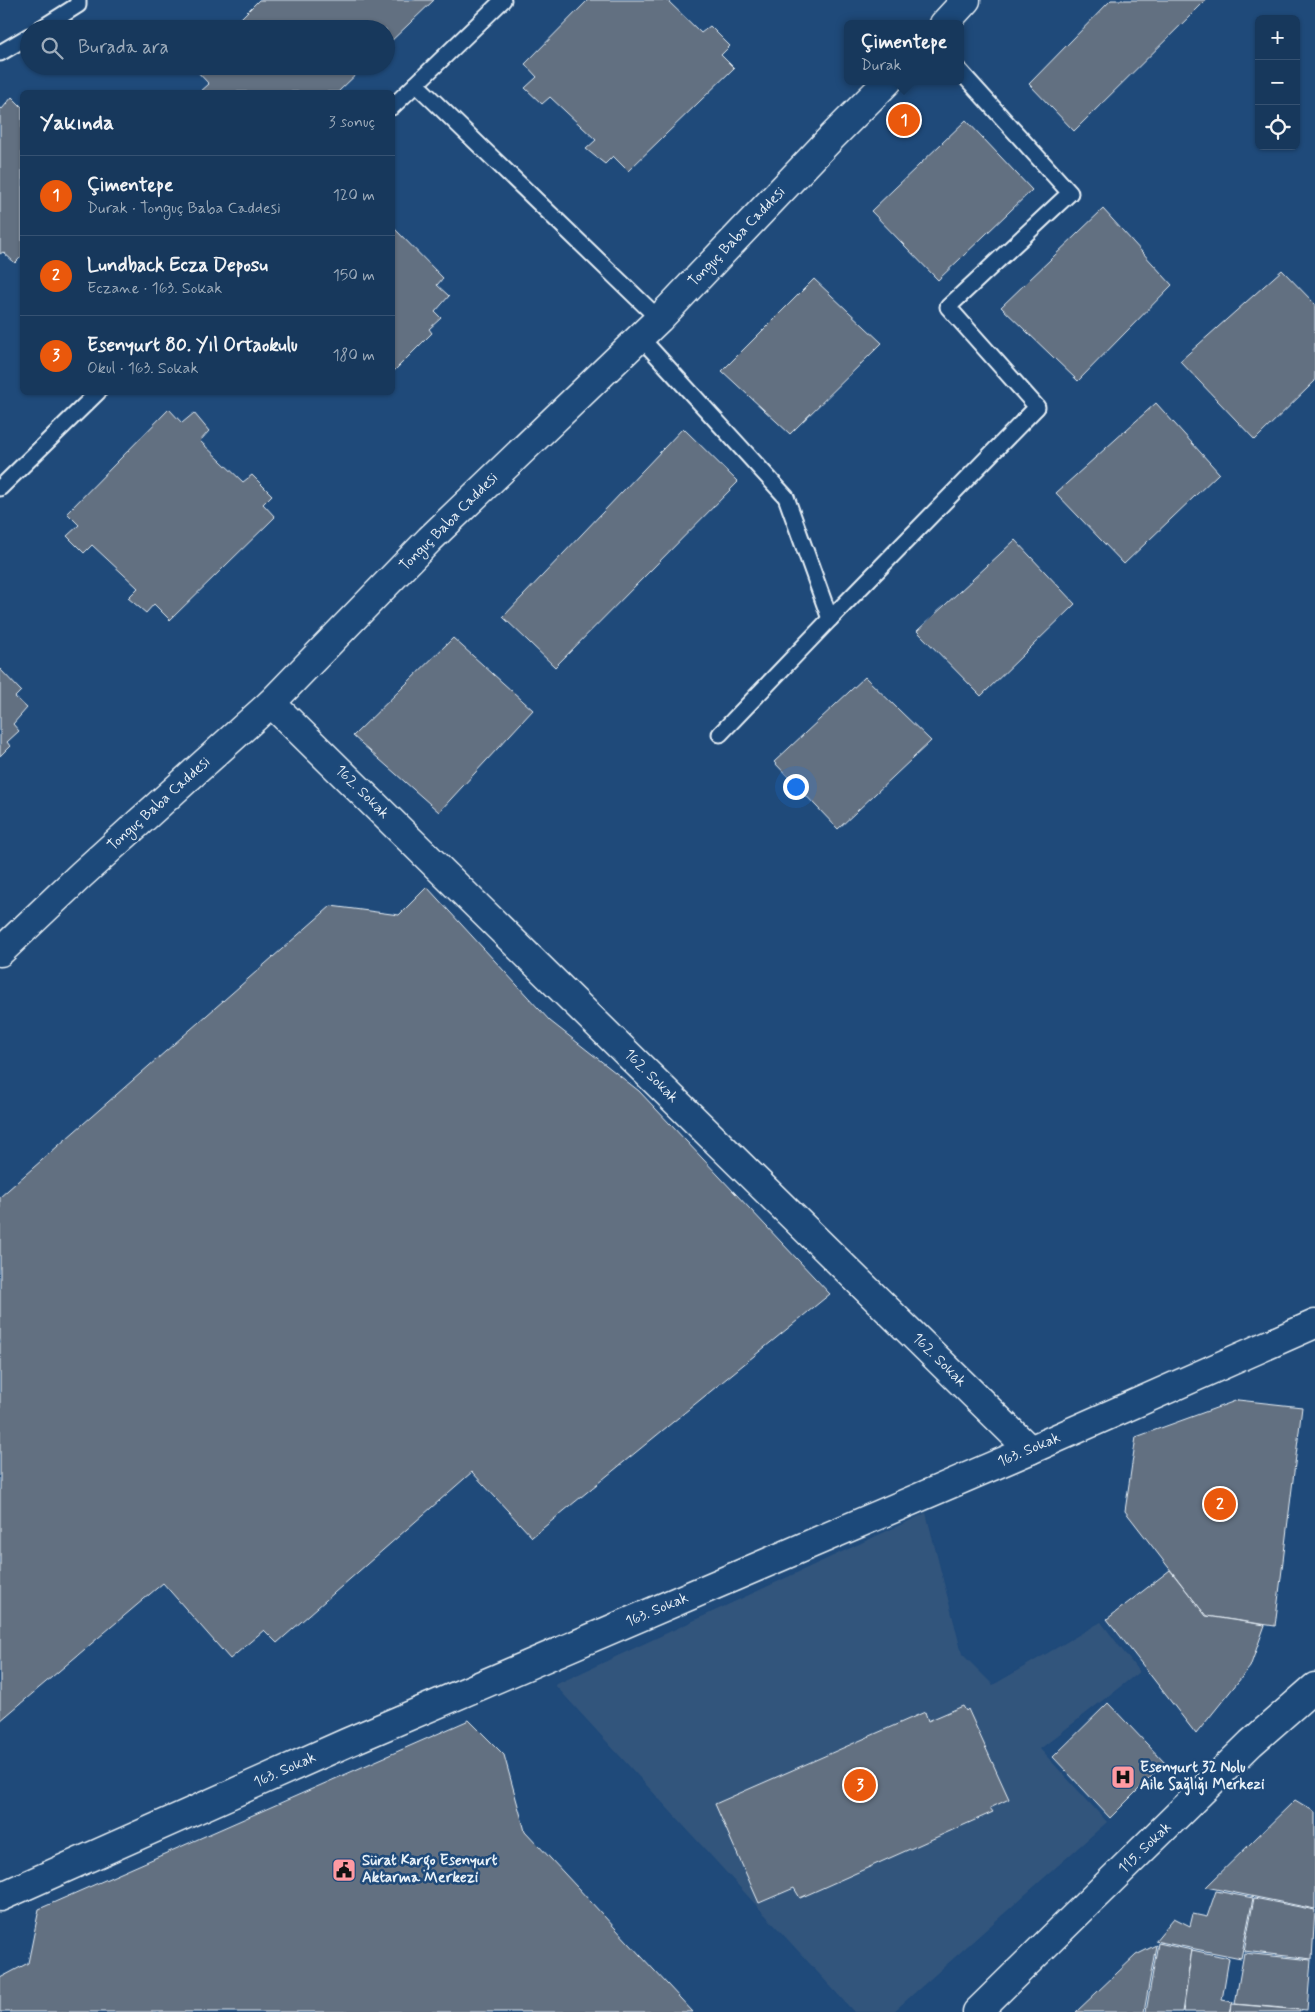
<!DOCTYPE html>
<html lang="tr">
<head>
<meta charset="utf-8">
<style>
  :root { --surface:#17385c; --page:#203f62; --text:#f1f3f6; --muted:#9eacbb; --line:#365272; --accent:#ea580c }
  body { margin:0; font-family:Mynerve,sans-serif; background:var(--page); color:var(--text) }
  .controls { position:absolute; right:15px; top:15px; display:grid; overflow:hidden; border-radius:8px; box-shadow:0 1px 4px #0004 }
  .controls button { width:45px; height:45px; display:grid; place-items:center; padding:0; border:0; border-bottom:1px solid var(--line); background:var(--surface); color:var(--text); font:25px sans-serif }
  .you { position:absolute; left:795px; top:786px; width:18px; height:18px; margin:-12px; border:4px solid #fff; border-radius:50%; background:#1a73e8; box-shadow:0 0 0 8px #1a73e833 }
  .badge { display:grid; place-items:center; width:32px; height:32px; border-radius:50%; background:var(--accent); color:#fff; font-size:16px; font-weight:700 }
  .pin { position:absolute; translate:-50% -50%; border:2px solid #fff; box-shadow:0 1px 5px #0006 }
  .popup { position:absolute; left:844px; top:20px; width:120px; height:65px; box-sizing:border-box; display:grid; place-content:center; border-radius:8px; background:var(--surface); filter:drop-shadow(0 1px 4px #0005); font-size:16px; white-space:nowrap; color:var(--muted) }
  .popup b { font-size:19px; color:var(--text) }
  .popup::after { content:''; position:absolute; left:50%; top:100%; margin-left:-10px; border:10px solid transparent; border-top-color:var(--surface) }
  .list { margin:0; padding:0; list-style:none }
  h2 { display:flex; justify-content:space-between; align-items:center; height:65px; margin:0; padding:0 20px; font-size:21px }
  h2 small { font-size:16px; font-weight:400; color:var(--muted) }
  .list li { display:grid; grid-template-columns:32px 1fr auto; gap:15px; align-items:center; box-sizing:border-box; height:80px; padding:0 20px; border-top:1px solid var(--line) }
  .list b { display:block; font-size:19px; white-space:nowrap }
  .list p { margin:0; font-size:16px; white-space:nowrap; color:var(--muted) }
  .list em { font-size:16px; font-style:normal; color:var(--muted) }
  .icon { flex:none; width:28px; height:28px; fill:none; stroke:currentColor; stroke-width:2; stroke-linecap:round; stroke-linejoin:round }
  .map { position:relative; flex:none; width:1315px; height:2012px; overflow:hidden }
  .search { position:absolute; background:var(--surface); box-shadow:0 1px 4px #0004; left:20px; top:20px; width:375px; height:55px; display:flex; align-items:center; gap:12px; box-sizing:border-box; padding:0 18px; border-radius:28px; color:var(--muted); font-size:19px }
  .panel { position:absolute; background:var(--surface); box-shadow:0 1px 4px #0004; left:20px; top:90px; width:375px; height:305px; border-radius:8px }
  .map>svg:first-child { display:block }
  .built { fill:#33557c }
  .building { fill:#626f81; stroke:#e8f1f8 }
  .lines { fill:none; stroke-linecap:round; stroke-linejoin:round }
  .lane-casing { stroke:#e8f1f8; stroke-width:19 }
  .street-casing { stroke:#e8f1f8; stroke-width:31 }
  .secondary-casing { stroke:#e8f1f8; stroke-width:31 }
  .lane { stroke:#1f4a7a; stroke-width:15 }
  .street { stroke:#1f4a7a; stroke-width:28 }
  .secondary { stroke:#1f4a7a; stroke-width:28 }
  .labels { text-anchor:middle; dominant-baseline:central; stroke-width:5; stroke-linejoin:round; paint-order:stroke }
  .street-label { font-size:15px; fill:#e8f1f8; stroke:#1f4a7a }
  .poi-label { font-size:15px; font-weight:bold; fill:#e8f1f8; stroke:#1f4a7a; text-anchor:start }
</style>
</head>
<body>
<div class="map">
<svg width="1315" height="2012" viewBox="0 0 1315 2012">
  <rect width="100%" height="100%" fill="#1f4a7a"/>
  <filter id="ink" filterUnits="userSpaceOnUse"><feTurbulence type="fractalNoise" baseFrequency=".02" numOctaves="2"/><feDisplacementMap in="SourceGraphic" scale="10" xChannelSelector="R" yChannelSelector="G"/><feConvolveMatrix kernelMatrix="1 2 1 2 8 2 1 2 1" color-interpolation-filters="sRGB"/></filter>
  <g filter="url(#ink)">
    <polygon class="built" points="926,1513 962,1654 993,1685 1101,1622 1139,1672 1040,1749 1107,1822 893,2012 854,2012 555,1685"/>
    <g class="building">
      <polygon points="259,0 434,0 386,46 386,29 230,29"/>
      <polygon points="588,0 667,0 701,33 710,26 730,46 721,55 734,68 628,171 613,156 605,164 586,149 596,140 550,97 542,104 525,88 537,77 525,64"/>
      <polygon points="1111,0 1206,0 1074,131 1029,84"/>
      <polygon points="365,66 338,92 200,92 209,84 193,67"/>
      <polygon points="12,97 22,107 22,258 21,257 15,263 3,252 0,254 0,107 2,109"/>
      <polygon points="966,120 1032,190 938,280 871,211"/>
      <polygon points="1103,209 1172,285 1078,381 1001,307"/>
      <polygon points="392,226 443,278 437,285 449,296 435,312 441,318 429,329 432,333 394,371 392,369"/>
      <polygon points="1282,270 1315,304 1315,381 1255,440 1180,361"/>
      <polygon points="814,279 882,343 790,434 722,371"/>
      <polygon points="1156,403 1219,473 1124,564 1056,493"/>
      <polygon points="169,409 182,423 194,413 209,431 200,441 243,482 252,475 272,495 263,504 275,517 170,620 154,604 146,613 128,598 138,588 92,545 84,553 67,536 79,525 67,513"/>
      <polygon points="683,428 738,482 555,667 503,617"/>
      <polygon points="1015,540 1075,604 981,696 917,631"/>
      <polygon points="453,638 533,710 439,812 353,736"/>
      <polygon points="0,669 21,691 15,697 27,708 13,724 19,731 7,742 10,746 0,756"/>
      <polygon points="865,677 931,741 838,829 774,762"/>
      <polygon points="427,887 550,1021 639,1091 830,1294 532,1537 472,1472 277,1643 264,1630 230,1659 163,1583 0,1721 0,1197 331,906 399,915"/>
      <polygon points="1238,1400 1302,1407 1275,1626 1206,1616 1125,1511 1136,1437"/>
      <polygon points="1170,1570 1206,1616 1265,1625 1250,1667 1196,1734 1107,1619"/>
      <polygon points="1108,1703 1165,1763 1110,1818 1053,1757"/>
      <polygon points="963,1706 966,1711 968,1709 1009,1799 990,1808 993,1812 800,1898 794,1888 759,1903 715,1804 925,1712 928,1721"/>
      <polygon points="469,1720 504,1755 525,1831 693,2012 0,2012 0,1978 28,1963 39,1909"/>
      <polygon points="1295,1800 1315,1812 1315,1909 1206,1887"/>
      <polygon points="1216,1891 1253,1898 1241,1958 1155,1941 1174,1918 1190,1926 1193,1914 1207,1917"/>
      <polygon points="1254,1898 1315,1910 1312,1959 1244,1951"/>
      <polygon points="1158,1943 1192,1950 1182,2012 1146,2012"/>
      <polygon points="1156,1945 1144,2012 1076,2012 1136,1955"/>
      <polygon points="1192,1950 1229,1958 1222,2000 1233,2002 1230,2012 1183,2012"/>
      <polygon points="1244,1953 1311,1960 1307,2010 1235,2004"/>
      <polygon points="1232,2004 1300,2010 1300,2012 1231,2012"/>
    </g>
    <g class="lines">
      <g class="lane-casing">
        <g id="lane">
          <polyline points="503,0 416,84 659,319"/>
          <polyline points="40,29 78,5 78,0"/>
          <polyline points="0,53 29,36"/>
          <polyline points="392,107 416,84"/>
          <polyline points="639,336 786,497 830,619 720,734"/>
          <polyline points="0,488 98,392"/>
          <polyline points="830,619 1037,407 948,307 1070,193 960,71"/>
        </g>
      </g>
      <g class="street-casing">
        <g id="street">
          <polyline points="271,703 1030,1450"/>
          <polyline points="0,1897 346,1743 1030,1450 1315,1324"/>
        </g>
      </g>
      <g class="secondary-casing">
        <g id="secondary">
          <polyline points="944,24 966,0"/>
          <polyline points="0,952 81,875 271,703 430,539 659,319 832,137 888,81"/>
          <polyline points="977,2012 1251,1743 1315,1687"/>
        </g>
      </g>
      <use href="#lane" class="lane"/>
      <use href="#street" class="street"/>
      <use href="#secondary" class="secondary"/>
    </g>
  </g>
  <defs>
    <g id="hospital-square" transform="scale(1.25)"><rect x="-9" y="-9" width="18" height="18" rx="4" fill="#ff9aa2" stroke="#1f4a7a"/><path d="M-5-5h3v3.5h4V-5h3V5h-3V1.5h-4V5h-3Z" fill="#111"/></g>
    <g id="civic-square" transform="scale(1.25)"><rect x="-9" y="-9" width="18" height="18" rx="4" fill="#ff9aa2" stroke="#1f4a7a"/><path d="M-.6-6.5H3V-4.5H.6V-3L4-1V1h2V6H-6V1h2V-1L-.6-3ZM-1.2 2.5V6h2.4V2.5Z" fill="#111"/></g>
  </defs>
  <g fill-rule="evenodd">
    <use href="#hospital-square" x="1123" y="1777"/>
    <use href="#civic-square" x="344" y="1870"/>
  </g>
  <g class="labels">
    <g class="street-label">
      <text transform="translate(737 237) rotate(-46)">Tonguç Baba Caddesi</text>
      <text transform="translate(449 522) rotate(-45)">Tonguç Baba Caddesi</text>
      <text transform="translate(362 792) rotate(45)">162. Sokak</text>
      <text transform="translate(159 804) rotate(-42)">Tonguç Baba Caddesi</text>
      <text transform="translate(651 1076) rotate(45)">162. Sokak</text>
      <text transform="translate(939 1360) rotate(45)">162. Sokak</text>
      <text transform="translate(1029 1450) rotate(-23)">163. Sokak</text>
      <text transform="translate(657 1610) rotate(-23)">163. Sokak</text>
      <text transform="translate(285 1770) rotate(-24)">163. Sokak</text>
      <text transform="translate(1145 1848) rotate(-44)">115. Sokak</text>
    </g>
    <g class="poi-label">
      <text x="1140" y="1768">Esenyurt 32 Nolu<tspan x="1140" dy="17">Aile Sağlığı Merkezi</tspan></text>
      <text x="362" y="1861">Sürat Kargo Esenyurt<tspan x="362" dy="17">Aktarma Merkezi</tspan></text>
    </g>
  </g>
</svg>
<div class="controls">
<button>+</button>
<button>−</button>
<button><svg class="icon" aria-label="locate" viewBox="0 0 24 24"><circle cx="12" cy="12" r="6"/><path d="M12 2v4M12 18v4M2 12h4M18 12h4"/></svg></button>
</div>
<div class="you"></div>
<div class="pin badge" style="left:904px;top:120px">1</div>
<div class="popup"><b>Çimentepe</b>Durak</div>
<div class="pin badge" style="left:1220px;top:1504px">2</div>
<div class="pin badge" style="left:860px;top:1785px">3</div>
<div class="search"><svg class="icon" aria-label="search" viewBox="0 0 24 24"><circle cx="10" cy="10" r="6"/><path d="M15 15l6 6"/></svg>Burada ara</div>
<section class="panel">
<h2>Yakında<small>3 sonuç</small></h2>
<ul class="list">
<li><span class="badge">1</span><div><b>Çimentepe</b><p>Durak · Tonguç Baba Caddesi</p></div><em>120 m</em></li>
<li><span class="badge">2</span><div><b>Lundback Ecza Deposu</b><p>Eczane · 163. Sokak</p></div><em>150 m</em></li>
<li><span class="badge">3</span><div><b>Esenyurt 80. Yıl Ortaokulu</b><p>Okul · 163. Sokak</p></div><em>180 m</em></li>
</ul>
</section>
</div>
</body>
</html>
